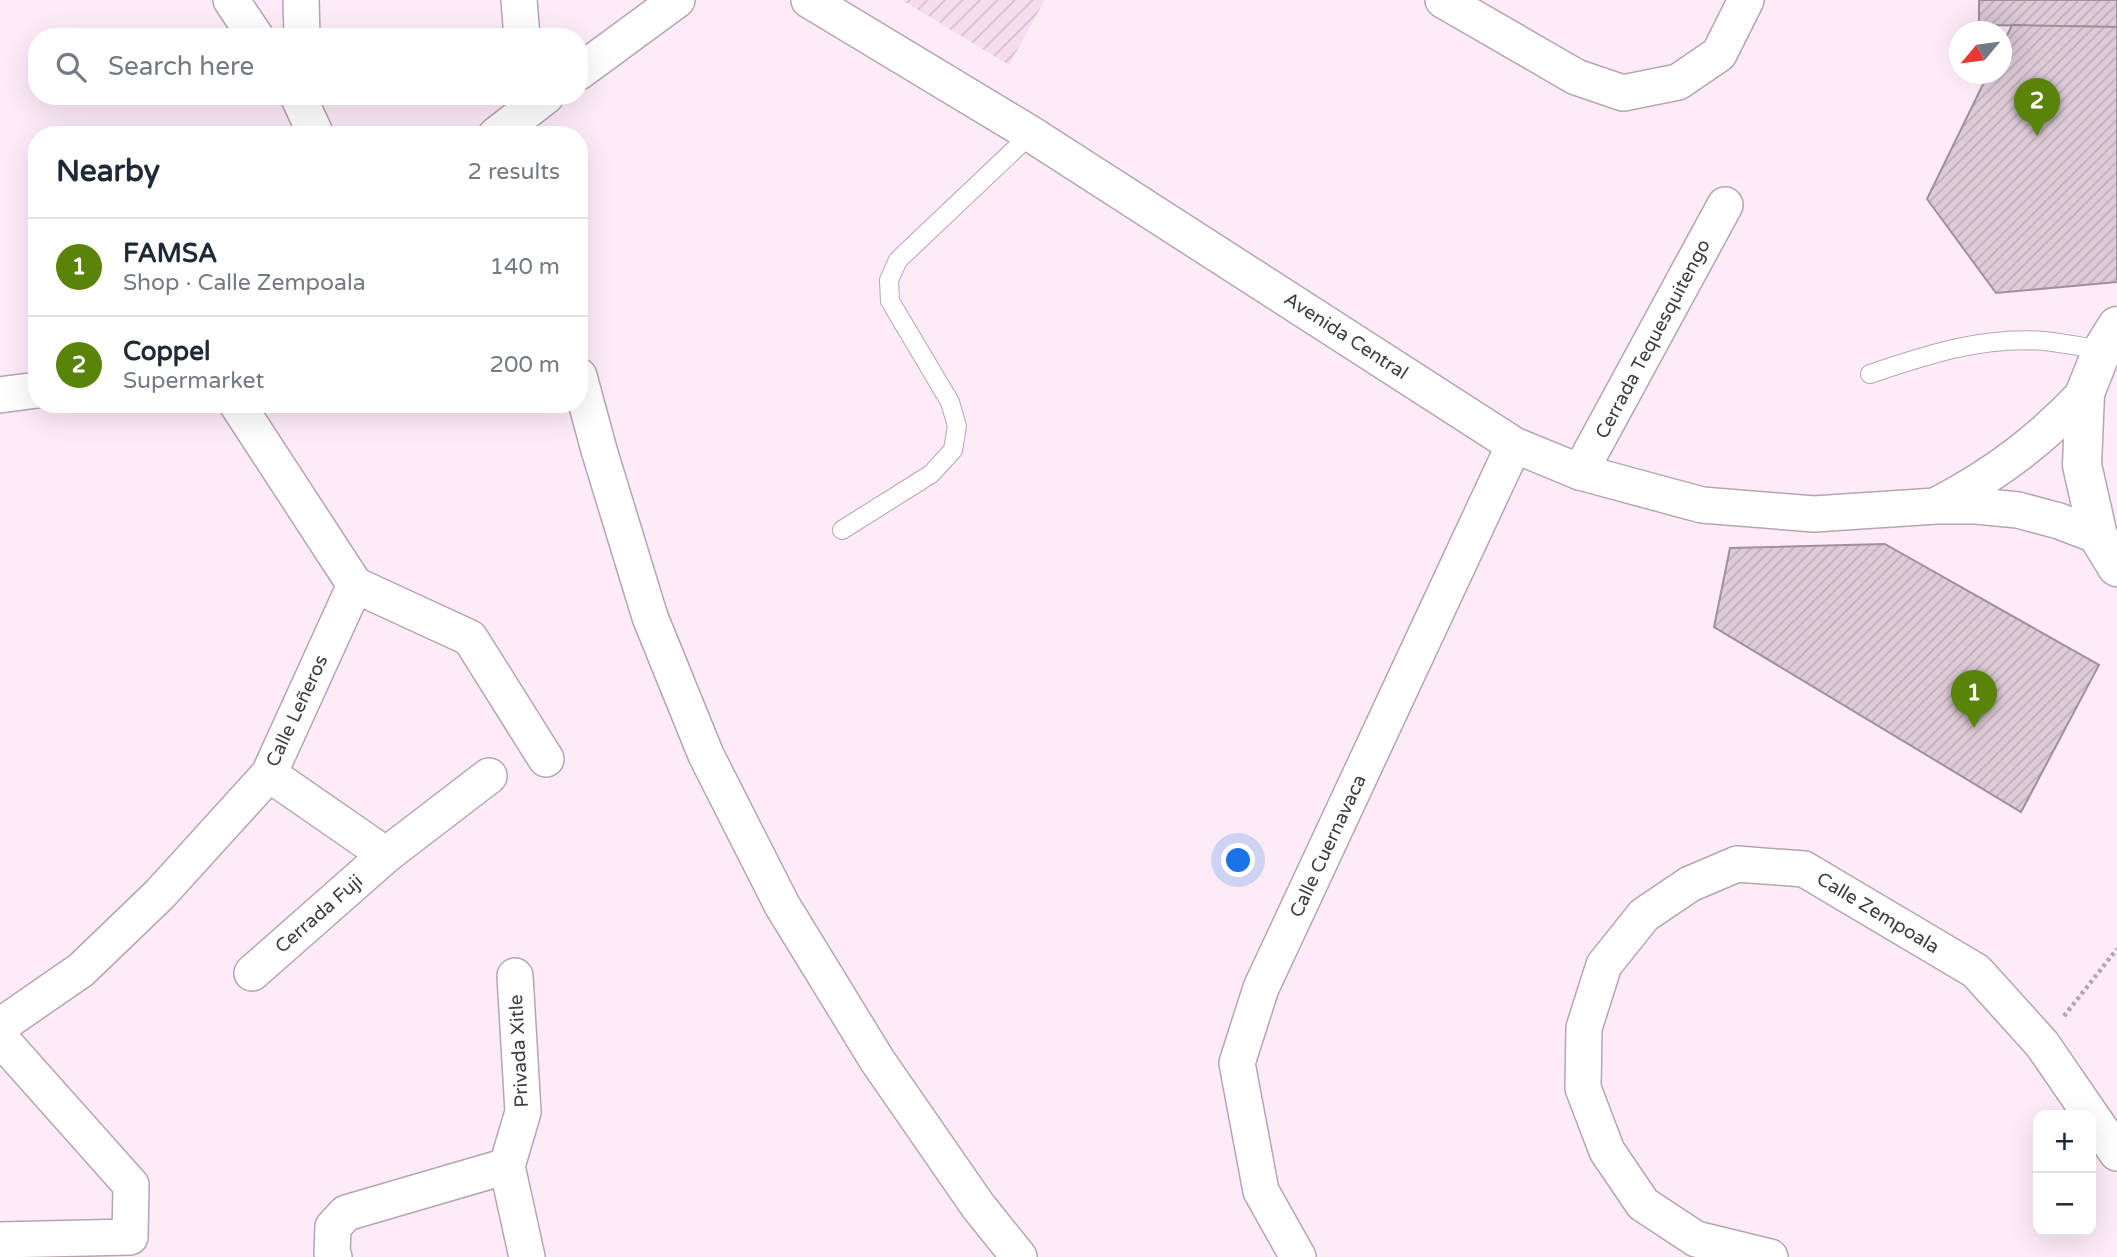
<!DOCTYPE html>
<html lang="en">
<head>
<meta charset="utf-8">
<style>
  :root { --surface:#fff; --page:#f6f6f7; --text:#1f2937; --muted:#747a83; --line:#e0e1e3; --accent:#598309 }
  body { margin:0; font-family:"Varela Round",sans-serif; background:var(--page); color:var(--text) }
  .controls { position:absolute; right:21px; bottom:21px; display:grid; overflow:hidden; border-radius:14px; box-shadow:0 7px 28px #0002 }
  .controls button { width:63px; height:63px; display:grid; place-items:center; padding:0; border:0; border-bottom:2px solid var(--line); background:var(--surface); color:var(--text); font:35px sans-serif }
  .compass { position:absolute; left:1949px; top:21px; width:63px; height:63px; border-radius:50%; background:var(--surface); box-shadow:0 7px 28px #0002; rotate:241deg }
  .you { position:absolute; left:1239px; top:861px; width:24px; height:24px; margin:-18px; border:5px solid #fff; border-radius:50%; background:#1a73e8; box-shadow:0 0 0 10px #1a73e833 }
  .badge { display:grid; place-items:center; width:46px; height:46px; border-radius:50%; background:var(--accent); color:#fff; font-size:23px; font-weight:700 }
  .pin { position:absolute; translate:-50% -58px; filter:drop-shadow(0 2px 4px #0008) }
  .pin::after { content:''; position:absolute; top:37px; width:24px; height:21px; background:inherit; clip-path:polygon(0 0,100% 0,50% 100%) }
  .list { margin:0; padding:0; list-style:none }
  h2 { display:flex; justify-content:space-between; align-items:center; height:91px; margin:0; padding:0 28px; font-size:30px }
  h2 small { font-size:23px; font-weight:400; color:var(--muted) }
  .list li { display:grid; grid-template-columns:46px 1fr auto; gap:21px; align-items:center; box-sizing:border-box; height:98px; padding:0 28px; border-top:2px solid var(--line) }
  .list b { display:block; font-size:26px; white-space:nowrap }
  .list p { margin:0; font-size:23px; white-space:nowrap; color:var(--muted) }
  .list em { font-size:23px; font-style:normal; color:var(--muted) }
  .icon { flex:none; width:38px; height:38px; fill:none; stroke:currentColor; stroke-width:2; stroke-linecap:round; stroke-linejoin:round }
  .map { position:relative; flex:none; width:2117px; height:1257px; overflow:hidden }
  .search { position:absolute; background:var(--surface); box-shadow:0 7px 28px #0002; left:28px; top:28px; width:560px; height:77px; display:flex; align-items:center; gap:18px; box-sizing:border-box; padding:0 24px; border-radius:28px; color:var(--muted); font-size:26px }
  .panel { position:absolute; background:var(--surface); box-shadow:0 7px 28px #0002; left:28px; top:126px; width:560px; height:287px; border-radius:28px }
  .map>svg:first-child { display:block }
  .industrial { fill:url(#industrial-furrows) }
  .building { fill:url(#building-hatch); stroke:#a1909b; stroke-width:2 }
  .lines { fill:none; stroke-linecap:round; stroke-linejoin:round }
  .service-casing { stroke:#b6a5b0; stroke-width:20 }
  .minor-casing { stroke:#b6a5b0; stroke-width:38 }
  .secondary-casing { stroke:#b6a5b0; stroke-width:41 }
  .path { stroke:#b4a6af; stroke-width:4.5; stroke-dasharray:3.5 3.5; stroke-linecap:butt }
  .service { stroke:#fff; stroke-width:18 }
  .minor { stroke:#fff; stroke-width:35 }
  .secondary { stroke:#fff; stroke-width:38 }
  .labels { text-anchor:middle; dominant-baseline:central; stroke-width:7; stroke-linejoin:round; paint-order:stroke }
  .street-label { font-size:19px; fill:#423b3f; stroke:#fefefe }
</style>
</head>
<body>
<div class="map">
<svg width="2117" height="1257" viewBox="0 0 2117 1257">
  <defs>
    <pattern id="industrial-furrows" width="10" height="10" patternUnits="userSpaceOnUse" patternTransform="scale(1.75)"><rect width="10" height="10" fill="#f5dded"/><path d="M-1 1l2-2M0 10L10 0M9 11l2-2" fill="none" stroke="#d3bfcc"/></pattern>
    <pattern id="building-hatch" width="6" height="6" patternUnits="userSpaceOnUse" patternTransform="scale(1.75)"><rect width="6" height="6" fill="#ddcbd6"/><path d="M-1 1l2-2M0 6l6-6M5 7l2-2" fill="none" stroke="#bfafb9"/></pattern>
  </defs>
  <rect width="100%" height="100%" fill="#fdebf7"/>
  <polygon class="industrial" points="902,0 1045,0 1009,65"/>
  <g class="building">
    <polygon points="1979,0 2117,0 2117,27 1979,25"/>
    <polygon points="2012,25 2117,27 2117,282 1996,293 1927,199 1988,74 2002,74 2002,46"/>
    <polygon points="1885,544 2099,665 2021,812 1714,627 1730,548"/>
  </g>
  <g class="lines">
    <g class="service-casing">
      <g id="service">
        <path d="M1870,374C1926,355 1983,336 2044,341C2063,343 2083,347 2102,350"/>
        <polyline points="842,530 931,474 953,450 957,426 950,402 890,301 889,280 898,260 1031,134"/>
      </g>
    </g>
    <g class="minor-casing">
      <g id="minor">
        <polyline points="231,0 256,37"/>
        <polyline points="301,0 302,37"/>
        <polyline points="519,0 522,37"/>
        <polyline points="809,0 1031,134 1514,445 1580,472 1702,505 1814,514 1936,506 1977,506 2018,510 2059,521 2098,536"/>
        <polyline points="1443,0 1576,77 1623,93 1678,82 1719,54 1746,0"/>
        <polyline points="579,72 677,0"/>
        <polyline points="298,96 316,135"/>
        <polyline points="496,135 546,96"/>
        <polyline points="579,376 599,450 650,617 706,755 782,905 877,1060 978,1206 1019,1257"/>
        <polyline points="0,395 37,390"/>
        <polyline points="1580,472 1725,205"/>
        <path d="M1939,504C1996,474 2041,440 2085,393"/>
        <polyline points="355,585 470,638 546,759"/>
        <polyline points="269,774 386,855"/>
        <polyline points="252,973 386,855 489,776"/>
        <polyline points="515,976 523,1112 507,1166 527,1257"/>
        <polyline points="0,1026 81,970 160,894 269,774 355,585 237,404"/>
        <polyline points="0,1038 131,1185 130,1237 0,1240"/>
        <polyline points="334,1257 332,1253 333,1227 346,1213 507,1166"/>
        <polyline points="1298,1257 1261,1191 1237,1063 1261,988 1514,445"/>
        <polyline points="1770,1257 1696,1239 1643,1204 1607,1151 1583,1088 1584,1028 1604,965 1644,915 1690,884 1737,864 1804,869 1976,971 2042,1044 2117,1153"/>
      </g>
    </g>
    <g class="secondary-casing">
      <polyline id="secondary" points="2117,326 2102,350 2085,393 2082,465 2098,536 2117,567"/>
    </g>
    <polyline class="path" points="2064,1016 2117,949"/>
    <use href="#service" class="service"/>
    <use href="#minor" class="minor"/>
    <use href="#secondary" class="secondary"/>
  </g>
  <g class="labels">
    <g class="street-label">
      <text transform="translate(1346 336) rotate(33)">Avenida Central</text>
      <text transform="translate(1653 339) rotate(-62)">Cerrada Tequesquitengo</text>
      <text transform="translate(297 711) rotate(-65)">Calle Leñeros</text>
      <text transform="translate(1328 846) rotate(-65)">Calle Cuernavaca</text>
      <text transform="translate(1878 913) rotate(31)">Calle Zempoala</text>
      <text transform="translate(319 914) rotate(-41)">Cerrada Fuji</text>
      <text transform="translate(519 1051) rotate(-93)">Privada Xitle</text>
    </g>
  </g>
</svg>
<div class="controls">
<button>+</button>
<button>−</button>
</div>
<svg class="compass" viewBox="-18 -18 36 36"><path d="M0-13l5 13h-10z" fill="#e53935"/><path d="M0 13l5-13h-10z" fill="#747a83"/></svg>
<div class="you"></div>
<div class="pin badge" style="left:1974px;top:728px">1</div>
<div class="pin badge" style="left:2037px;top:136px">2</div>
<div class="search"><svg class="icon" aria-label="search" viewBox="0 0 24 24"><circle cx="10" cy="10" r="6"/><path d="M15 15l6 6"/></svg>Search here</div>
<section class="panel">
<h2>Nearby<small>2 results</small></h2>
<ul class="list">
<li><span class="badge">1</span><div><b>FAMSA</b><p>Shop · Calle Zempoala</p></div><em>140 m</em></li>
<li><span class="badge">2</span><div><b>Coppel</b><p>Supermarket</p></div><em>200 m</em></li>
</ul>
</section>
</div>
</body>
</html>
